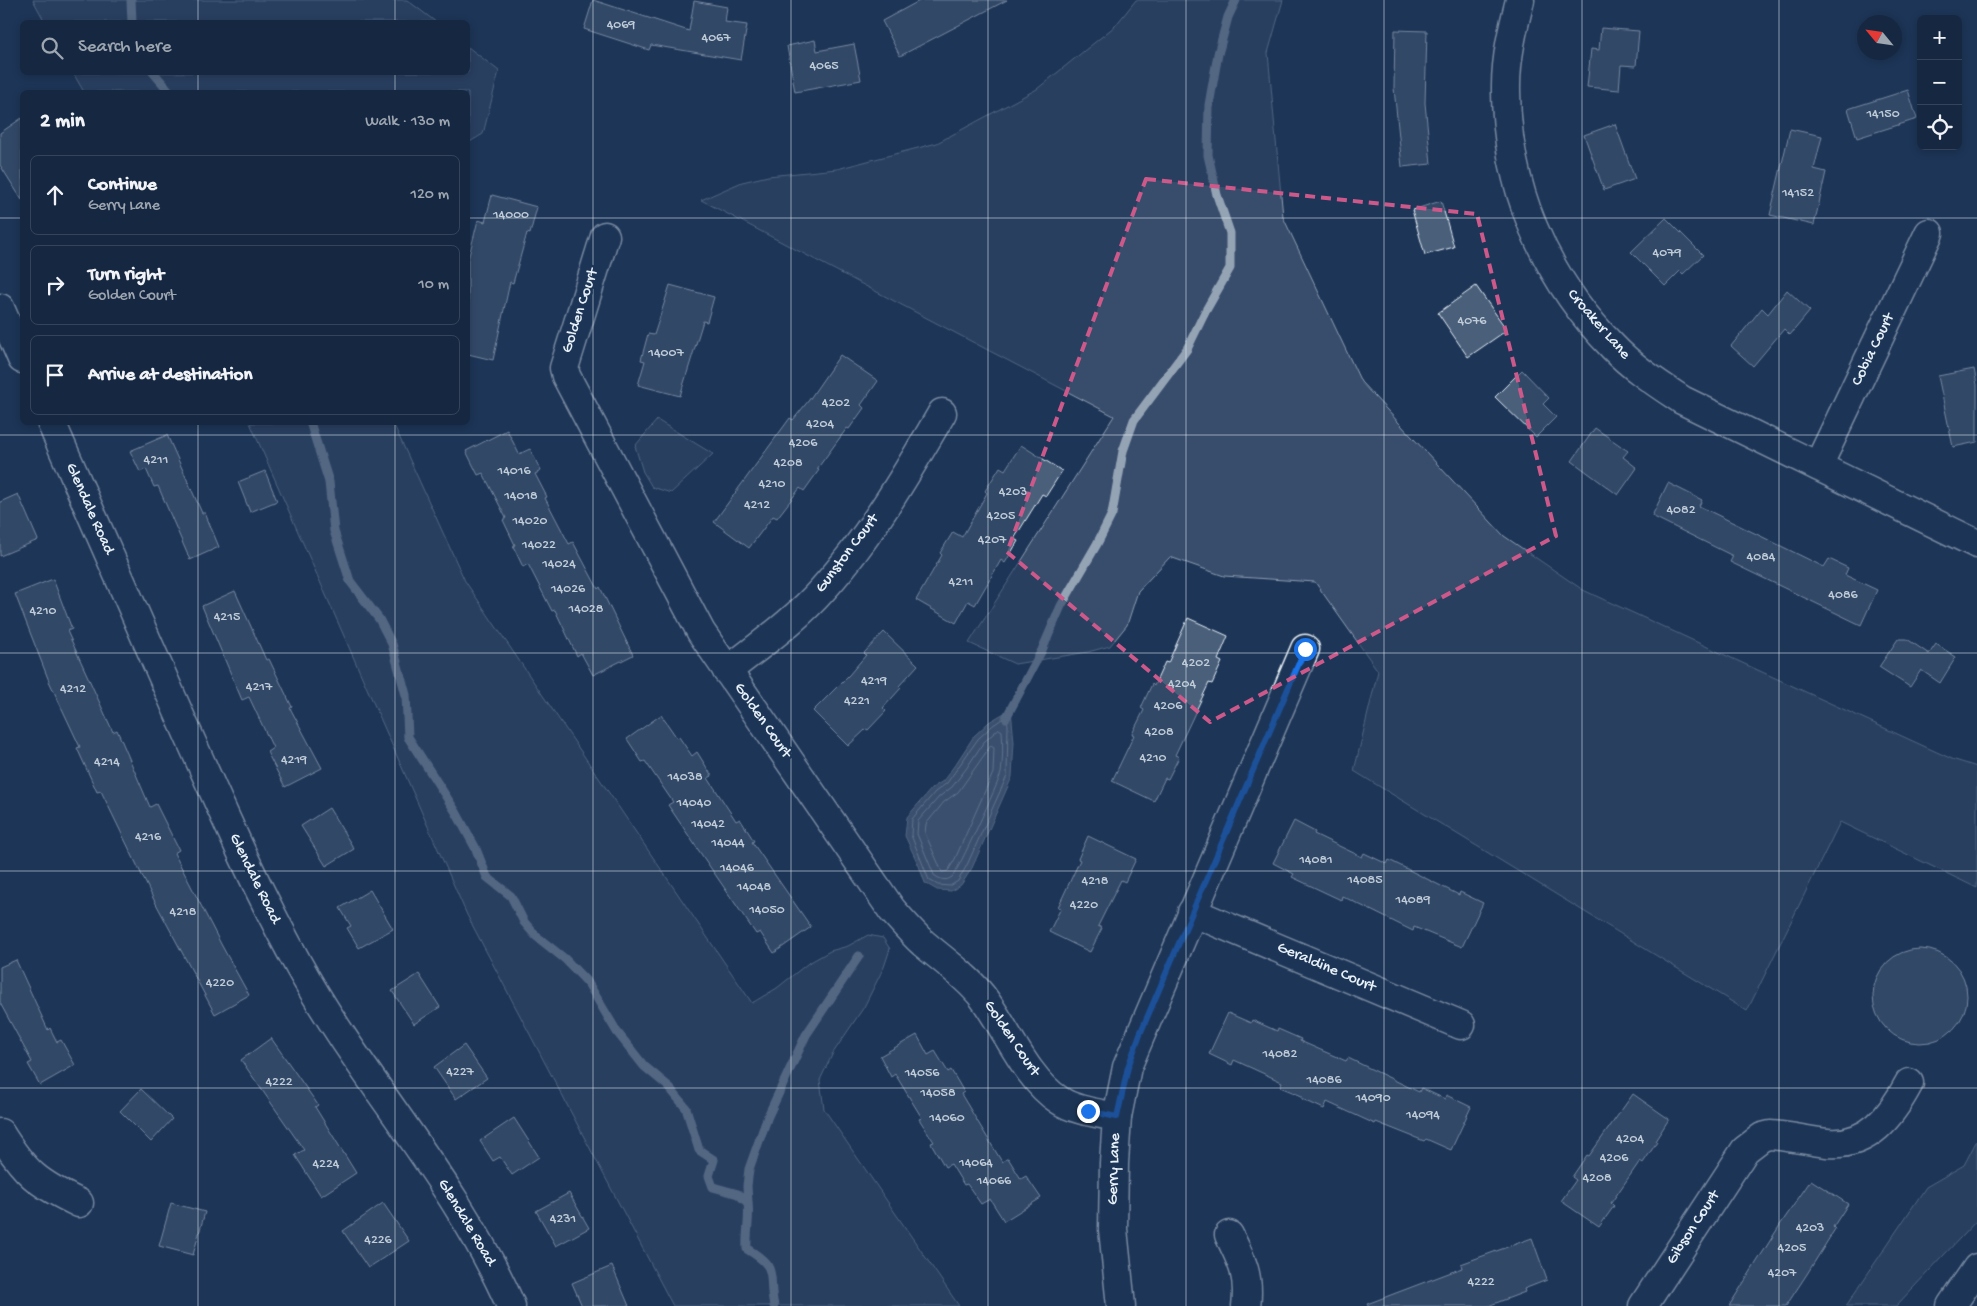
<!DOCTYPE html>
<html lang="en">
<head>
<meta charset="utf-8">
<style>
  :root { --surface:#162841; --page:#1f3048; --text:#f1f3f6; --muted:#9ea6b1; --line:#35445a }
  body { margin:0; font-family:"Gochi Hand",sans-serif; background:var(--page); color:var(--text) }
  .controls { position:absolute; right:15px; top:15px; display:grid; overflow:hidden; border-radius:8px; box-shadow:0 2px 8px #0003 }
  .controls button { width:45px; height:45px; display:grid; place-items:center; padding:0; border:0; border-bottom:1px solid var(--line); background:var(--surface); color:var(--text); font:25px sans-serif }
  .compass { position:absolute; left:1857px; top:15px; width:45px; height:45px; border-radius:50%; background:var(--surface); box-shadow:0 2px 8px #0003; rotate:299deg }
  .stop { position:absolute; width:15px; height:15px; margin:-11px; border:4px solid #1a73e8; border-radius:50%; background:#fff }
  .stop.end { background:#1a73e8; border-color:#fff; box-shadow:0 1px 5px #0008 }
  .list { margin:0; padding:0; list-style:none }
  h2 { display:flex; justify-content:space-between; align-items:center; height:65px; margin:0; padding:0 20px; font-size:21px }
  h2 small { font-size:16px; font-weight:400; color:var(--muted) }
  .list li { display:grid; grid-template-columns:32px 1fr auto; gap:15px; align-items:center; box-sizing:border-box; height:80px; margin:0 10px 10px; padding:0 10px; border:1px solid var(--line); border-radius:8px }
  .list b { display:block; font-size:19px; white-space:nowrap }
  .list p { margin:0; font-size:16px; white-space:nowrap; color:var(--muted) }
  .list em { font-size:16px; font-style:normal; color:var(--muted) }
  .icon { flex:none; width:28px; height:28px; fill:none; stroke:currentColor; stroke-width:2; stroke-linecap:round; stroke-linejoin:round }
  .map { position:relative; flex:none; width:1977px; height:1306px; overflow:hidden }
  .search { position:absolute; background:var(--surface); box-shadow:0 2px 8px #0003; left:20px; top:20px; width:450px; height:55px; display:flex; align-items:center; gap:12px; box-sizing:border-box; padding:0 18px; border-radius:8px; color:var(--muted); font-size:19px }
  .panel { position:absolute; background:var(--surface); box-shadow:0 2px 8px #0003; left:20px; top:90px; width:450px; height:335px; border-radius:8px }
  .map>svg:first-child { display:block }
  .green { fill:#374d6c; stroke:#909fb2 }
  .water { fill:#5d7089; stroke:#95a4b5 }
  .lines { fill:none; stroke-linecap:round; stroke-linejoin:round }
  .shore { stroke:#b0bdcc; stroke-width:1 }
  .stream { stroke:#95a4b5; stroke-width:9 }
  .building { fill:#495e7a; stroke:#e8f1f8 }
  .minor-casing { stroke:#e8f1f8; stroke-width:31 }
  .minor { stroke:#1d3557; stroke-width:28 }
  .route { stroke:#1a73e8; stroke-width:6 }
  .marked { fill:none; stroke:#cd598a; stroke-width:4; stroke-dasharray:10 6; stroke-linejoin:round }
  .grid { fill:none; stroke:#e8f1f8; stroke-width:1; stroke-opacity:0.55 }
  .labels { text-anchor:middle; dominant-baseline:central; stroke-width:5; stroke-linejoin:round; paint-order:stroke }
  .number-label { font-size:14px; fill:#c0ccd8 }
  .street-label { font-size:16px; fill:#e8f1f8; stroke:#1d3557 }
</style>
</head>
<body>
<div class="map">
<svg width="1977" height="1306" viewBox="0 0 1977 1306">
  <rect width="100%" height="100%" fill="#1d3557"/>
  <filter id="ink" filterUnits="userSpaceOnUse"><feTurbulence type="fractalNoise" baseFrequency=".02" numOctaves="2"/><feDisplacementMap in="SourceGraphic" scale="10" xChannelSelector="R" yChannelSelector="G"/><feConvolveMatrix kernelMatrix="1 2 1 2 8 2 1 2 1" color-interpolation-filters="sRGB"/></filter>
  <g filter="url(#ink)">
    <g class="green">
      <polygon points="33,0 407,0 436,22 45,22"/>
      <polygon points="1136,0 1283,0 1268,53 1283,217 1361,382 1504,536 1583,590 1952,759 1977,767 1977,888 1840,822 1747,1011 1354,771 1378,671 1315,582 1224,576 1170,557 1138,591 1127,625 1110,646 1088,652 1015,664 969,643 1114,416 701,200 742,182 768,176 837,169 937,143 1037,89 1115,26"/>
      <polygon points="468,47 499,71 483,134 468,143 468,92 84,92 73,73 468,72"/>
      <polygon points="657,420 713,454 671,493 652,487 643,472 635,446"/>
      <polygon points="250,423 393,423 465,581 752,1003 777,988 807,964 830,951 848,946 868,935 883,938 890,949 884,967 864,1007 833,1053 820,1080 824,1109 959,1306 673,1306 467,915"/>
      <polygon points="1977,1140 1977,1220 1896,1306 1846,1306 1926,1187 1964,1165"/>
    </g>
    <polygon class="water" points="1011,709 1014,742 1012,777 972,868 961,885 951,891 937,890 925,883 919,866 905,836 907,817 932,788 943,781 957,762 974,736 989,722"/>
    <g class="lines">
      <g class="shore">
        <polygon points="1004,718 1007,719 1008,725 1007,776 967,865 958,881 950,886 938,885 929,880 911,835 912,819 935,792 947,783 978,739 992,726"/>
        <path d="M999,729L1002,731C1003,744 1003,760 1001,773C999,782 957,873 952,877C946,882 939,879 934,875L917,834L918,821L939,797L952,787L966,769L983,743Z"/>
        <polygon points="991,746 994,748 993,773 955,859 948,871 942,872 925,833 926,824 944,802 958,792"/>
      </g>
      <g class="stream">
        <polyline points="131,0 132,22"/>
        <polyline points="153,72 170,92"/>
        <path d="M310,422L329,482L334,531L350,581L379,619L392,644L406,695L408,737L456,812L476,849L487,877L511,896L524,922L536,936L565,959L588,983L617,1032L644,1066L668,1086L686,1108L699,1150L714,1160L709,1176L713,1187L738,1194L748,1203C750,1218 746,1233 747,1249C781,1269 767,1275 774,1306"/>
        <polyline points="1006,718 1042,650 1061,606 1097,544 1112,514 1123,451 1134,420 1187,349 1205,312 1230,268 1230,233 1217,195 1208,155 1209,105 1218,54 1228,17 1236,0"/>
        <polyline points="748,1203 747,1186 749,1169 768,1116 806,1035 859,956"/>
      </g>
    </g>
    <g class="building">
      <polygon points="593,0 689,31 694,1 727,7 725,22 747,25 741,60 651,45 649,50 584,29"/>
      <polygon points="921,0 1007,0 900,56 882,21"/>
      <polygon points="1601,28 1639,31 1636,66 1621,65 1619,90 1587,87 1591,49 1599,50"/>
      <polygon points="1395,30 1427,31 1425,103 1431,164 1402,167 1394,88"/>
      <polygon points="815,40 817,51 854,44 861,80 795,92 787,46"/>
      <polygon points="1908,90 1917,119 1857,138 1848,109"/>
      <polygon points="22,118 22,200 0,165 0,133"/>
      <polygon points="1615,124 1635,179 1604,190 1584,135"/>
      <polygon points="1790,129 1822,136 1814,169 1826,172 1814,225 1770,215"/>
      <polygon points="492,195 537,207 530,234 527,233 513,283 510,282 493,360 468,354 468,260 478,220 485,222"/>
      <polygon points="1441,201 1454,247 1425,255 1412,210"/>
      <polygon points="1666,218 1703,255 1683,274 1680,271 1665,286 1631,252"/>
      <polygon points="670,285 714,297 707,322 703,321 680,396 638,385 645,361 641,360 648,334 654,335"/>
      <polygon points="1476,286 1507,330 1468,357 1438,313"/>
      <polygon points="1787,290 1810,311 1790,335 1784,329 1753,366 1731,346 1762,308 1768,314"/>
      <polygon points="840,355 878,381 861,405 864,408 849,429 847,428 817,469 819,470 804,491 800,488 777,518 773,516 749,548 714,522 790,418 793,420 809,400"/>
      <polygon points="1974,369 1977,385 1977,442 1953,447 1938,376"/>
      <polygon points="1522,370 1549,398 1543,404 1556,417 1536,437 1495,397"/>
      <polygon points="1595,428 1628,451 1623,457 1637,468 1618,495 1572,461"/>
      <polygon points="507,430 519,454 530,449 541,471 535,474 547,497 545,498 569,544 573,542 598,589 600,587 633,655 593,675 581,653 577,656 555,610 552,611 528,564 523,567 513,546 515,545 503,520 506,518 483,473 478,475 466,451"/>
      <polygon points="167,435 202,513 205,513 219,547 190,560 158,486 154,487 146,469 140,472 130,451"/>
      <polygon points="1021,445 1062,471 1046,496 1042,494 1014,539 1018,541 1005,563 1001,560 975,605 968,601 956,623 916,600 942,555 940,553 953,532 962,537 987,493 985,491 1000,467 1005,470"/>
      <polygon points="265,471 277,501 250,512 238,482"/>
      <polygon points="1668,483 1702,500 1699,506 1824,567 1829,559 1848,568 1845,575 1877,590 1861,625 1730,562 1733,556 1652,516"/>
      <polygon points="18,494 38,540 0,556 0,502"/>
      <polygon points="53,579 72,629 67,631 113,732 117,730 150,807 156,804 179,850 174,853 222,946 249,995 215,1014 153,898 101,791 97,792 77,748 80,747 49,681 15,594"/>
      <polygon points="235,591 266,660 269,659 292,707 290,708 322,768 285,787 267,752 273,748 249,697 242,700 202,606"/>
      <polygon points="1188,618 1228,636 1218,660 1222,662 1212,684 1209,683 1175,755 1179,757 1168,779 1165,778 1154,801 1112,781 1134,735 1132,734 1144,710 1141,708 1152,684 1154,686 1165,662 1168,663"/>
      <polygon points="884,632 918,665 899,686 901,688 883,708 886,711 868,730 866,729 848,746 813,711 849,675 866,655 864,653"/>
      <polygon points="1898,639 1907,639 1929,654 1936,644 1956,657 1940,683 1921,670 1910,687 1879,667"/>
      <polygon points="661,715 677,738 679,737 692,756 697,752 712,776 708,778 736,821 740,819 754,841 752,842 811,927 774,953 760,932 756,934 697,848 668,805 673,802 645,761 642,762 627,739"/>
      <polygon points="329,808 354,849 326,866 301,826"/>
      <polygon points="1294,821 1315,832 1314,834 1362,857 1364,853 1387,864 1389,860 1459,895 1460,892 1483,903 1462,947 1414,927 1413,931 1342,896 1341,900 1292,877 1294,874 1273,863"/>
      <polygon points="1088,836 1136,859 1125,882 1121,880 1098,926 1102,928 1090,952 1049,932 1061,908 1058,907 1080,860 1078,859"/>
      <polygon points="370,890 393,929 359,948 347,928 351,926 340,908"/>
      <circle cx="1920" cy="996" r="47"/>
      <polygon points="16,960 48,1030 50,1028 57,1042 61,1040 75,1065 40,1085 28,1064 32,1062 0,1003 0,967"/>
      <polygon points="419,974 440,1007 414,1024 392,991"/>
      <polygon points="1228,1013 1251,1023 1252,1020 1277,1031 1278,1029 1301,1039 1300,1041 1346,1061 1348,1058 1419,1092 1421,1088 1445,1099 1446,1095 1471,1107 1451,1150 1426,1139 1424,1141 1376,1122 1375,1124 1327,1102 1324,1109 1302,1099 1302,1096 1280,1087 1282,1082 1234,1060 1232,1065 1209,1054"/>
      <polygon points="917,1035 928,1055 935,1051 948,1072 951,1070 964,1092 961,1094 1002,1162 1008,1158 1021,1179 1026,1176 1041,1198 1004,1221 990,1199 981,1204 967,1184 964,1185 951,1164 945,1167 931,1143 934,1142 919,1119 922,1118 895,1074 891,1077 880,1056"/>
      <polygon points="271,1038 318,1105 315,1107 356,1173 321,1196 295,1155 304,1150 241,1060"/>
      <polygon points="464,1045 487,1078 456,1099 434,1067"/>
      <polygon points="141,1089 172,1119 151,1142 120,1111"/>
      <polygon points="1633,1094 1669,1119 1655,1141 1657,1142 1643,1163 1640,1161 1611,1203 1614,1206 1599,1227 1561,1201 1576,1180 1572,1177 1587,1155 1589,1156"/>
      <polygon points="514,1118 539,1157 512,1175 500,1157 493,1161 480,1141"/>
      <polygon points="1811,1180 1848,1204 1833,1227 1835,1229 1807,1274 1786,1306 1729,1306 1780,1225"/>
      <polygon points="569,1193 589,1228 556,1246 536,1211"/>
      <polygon points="171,1203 205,1212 193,1255 159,1246"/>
      <polygon points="383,1203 409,1241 368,1268 343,1231"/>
      <polygon points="1532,1238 1547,1280 1524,1289 1525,1292 1488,1306 1368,1306 1367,1304 1462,1268 1461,1264"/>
      <polygon points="612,1266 629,1306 582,1306 572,1283"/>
    </g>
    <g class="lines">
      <g class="minor-casing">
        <g id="minor">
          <path d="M1520,0C1513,28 1506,57 1506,86C1505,185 1544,277 1613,347C1633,368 1658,384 1682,400L1977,544"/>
          <path d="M605,236L564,368L566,376L701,632L892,910C902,921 912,933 923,943C943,960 965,975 982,996C1006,1027 1026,1079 1059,1100C1075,1111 1099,1113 1117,1117"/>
          <polyline points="0,308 22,359"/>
          <path d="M51,422C94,520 137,618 180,716C218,801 254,885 299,966C364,1083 457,1182 511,1306"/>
          <polyline points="1818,466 1929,233"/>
          <path d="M727,671C760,645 795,621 823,589C870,537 907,473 942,413"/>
          <polyline points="1192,912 1461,1025"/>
          <path d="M0,1133C25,1173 37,1183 79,1203"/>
          <path d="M1229,1235C1242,1261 1250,1276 1246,1306"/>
          <polyline points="1121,1306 1113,1229 1114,1163 1117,1117 1127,1067 1305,649"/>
          <path d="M1643,1306L1745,1150L1762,1137L1770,1135C1789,1136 1808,1141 1827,1143C1869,1147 1892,1115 1909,1083"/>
          <polyline points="1951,1306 1977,1268"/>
        </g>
      </g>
      <use href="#minor" class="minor"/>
    </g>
  </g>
  <g class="lines" filter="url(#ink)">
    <polyline class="route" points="1088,1111 1117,1117 1128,1067 1140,1034 1305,649"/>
  </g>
  <path d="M0 0H1977V1306H0ZM1146,179L1477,214L1556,536L1210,722L1007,552Z" fill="#1d3557" fill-opacity=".55" fill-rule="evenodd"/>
  <path class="marked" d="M1146,179L1477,214L1556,536L1210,722L1007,552Z"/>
  <path class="grid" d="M198,0V22M395,0V22M593,0V1306M791,0V1306M988,0V1306M1186,0V1306M1384,0V1306M1582,0V1306M1779,0V1306M198,72V92M395,72V92M0,218H22M468,218H1977M198,422V1306M395,422V1306M0,435H1977M0,653H1977M0,871H1977M0,1088H1977"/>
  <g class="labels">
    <g class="number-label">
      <text x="621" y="25">4069</text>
      <text x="716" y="38">4067</text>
      <text x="824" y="66">4065</text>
      <text x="1883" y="114">14150</text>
      <text x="1798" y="193">14152</text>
      <text x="511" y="215">14000</text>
      <text x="1667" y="253">4079</text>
      <text x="1472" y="321">4076</text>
      <text x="666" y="353">14007</text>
      <text x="836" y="403">4202</text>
      <text x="820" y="424">4204</text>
      <text x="803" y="443">4206</text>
      <text x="156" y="460">4211</text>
      <text x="788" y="463">4208</text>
      <text x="514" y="471">14016</text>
      <text x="772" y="484">4210</text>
      <text x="1013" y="492">4203</text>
      <text x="521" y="496">14018</text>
      <text x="757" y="505">4212</text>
      <text x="1681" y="510">4082</text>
      <text x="1001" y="516">4205</text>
      <text x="530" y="521">14020</text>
      <text x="992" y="540">4207</text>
      <text x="539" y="545">14022</text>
      <text x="1761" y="557">4084</text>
      <text x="559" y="564">14024</text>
      <text x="961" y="582">4211</text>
      <text x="568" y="589">14026</text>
      <text x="1843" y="595">4086</text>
      <text x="586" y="609">14028</text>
      <text x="43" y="611">4210</text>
      <text x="227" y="617">4215</text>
      <text x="1196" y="663">4202</text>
      <text x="874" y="681">4219</text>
      <text x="1182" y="684">4204</text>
      <text x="259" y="687">4217</text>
      <text x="73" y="689">4212</text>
      <text x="857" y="701">4221</text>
      <text x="1168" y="706">4206</text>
      <text x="1159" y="732">4208</text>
      <text x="1153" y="758">4210</text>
      <text x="294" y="760">4219</text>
      <text x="107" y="762">4214</text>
      <text x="685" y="777">14038</text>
      <text x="694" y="803">14040</text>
      <text x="708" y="824">14042</text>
      <text x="148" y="837">4216</text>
      <text x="728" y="843">14044</text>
      <text x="1316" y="860">14081</text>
      <text x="737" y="868">14046</text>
      <text x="1365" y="880">14085</text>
      <text x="1095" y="881">4218</text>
      <text x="754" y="887">14048</text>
      <text x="1413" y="900">14089</text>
      <text x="1084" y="905">4220</text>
      <text x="767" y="910">14050</text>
      <text x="183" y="912">4218</text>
      <text x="220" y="983">4220</text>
      <text x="1280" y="1054">14082</text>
      <text x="460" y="1072">4227</text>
      <text x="922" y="1073">14056</text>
      <text x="1324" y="1080">14086</text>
      <text x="279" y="1082">4222</text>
      <text x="938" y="1093">14058</text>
      <text x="1373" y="1098">14090</text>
      <text x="1423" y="1115">14094</text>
      <text x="947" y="1118">14060</text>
      <text x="1630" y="1139">4204</text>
      <text x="1614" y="1158">4206</text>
      <text x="976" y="1163">14064</text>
      <text x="326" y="1164">4224</text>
      <text x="1597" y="1178">4208</text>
      <text x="994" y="1181">14066</text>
      <text x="563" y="1219">4231</text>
      <text x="1810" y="1228">4203</text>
      <text x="378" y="1240">4226</text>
      <text x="1792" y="1248">4205</text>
      <text x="1782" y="1273">4207</text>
      <text x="1481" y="1282">4222</text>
    </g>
    <g class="street-label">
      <text transform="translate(581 311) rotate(-72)">Golden Court</text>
      <text transform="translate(1598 325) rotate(49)">Croaker Lane</text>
      <text transform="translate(1874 350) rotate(-64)">Cobia Court</text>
      <text transform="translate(89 509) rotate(66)">Glendale Road</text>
      <text transform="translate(848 554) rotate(-53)">Gunston Court</text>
      <text transform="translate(762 721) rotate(55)">Golden Court</text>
      <text transform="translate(254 879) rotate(64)">Glendale Road</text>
      <text transform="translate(1326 968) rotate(23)">Geraldine Court</text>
      <text transform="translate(1011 1039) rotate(56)">Golden Court</text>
      <text transform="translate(1115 1169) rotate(-88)">Gerry Lane</text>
      <text transform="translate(466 1223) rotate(59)">Glendale Road</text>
      <text transform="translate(1694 1228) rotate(-57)">Gibson Court</text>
    </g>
  </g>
</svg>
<div class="controls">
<button>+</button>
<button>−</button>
<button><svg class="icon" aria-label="locate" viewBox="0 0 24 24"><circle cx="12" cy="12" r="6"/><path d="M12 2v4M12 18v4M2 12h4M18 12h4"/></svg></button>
</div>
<svg class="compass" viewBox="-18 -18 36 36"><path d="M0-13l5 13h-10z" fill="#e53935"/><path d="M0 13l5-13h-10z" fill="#9ea6b1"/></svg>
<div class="stop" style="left:1305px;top:649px"></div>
<div class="stop end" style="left:1088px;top:1111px"></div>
<div class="search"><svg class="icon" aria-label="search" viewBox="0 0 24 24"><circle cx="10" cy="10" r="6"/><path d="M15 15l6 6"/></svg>Search here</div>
<section class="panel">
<h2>2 min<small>Walk · 130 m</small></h2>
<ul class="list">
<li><svg class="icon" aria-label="ahead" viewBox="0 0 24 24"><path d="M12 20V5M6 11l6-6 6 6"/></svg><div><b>Continue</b><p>Gerry Lane</p></div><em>120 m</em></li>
<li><svg class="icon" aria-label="right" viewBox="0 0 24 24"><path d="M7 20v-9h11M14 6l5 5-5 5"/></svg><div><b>Turn right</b><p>Golden Court</p></div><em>10 m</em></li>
<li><svg class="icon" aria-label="arrive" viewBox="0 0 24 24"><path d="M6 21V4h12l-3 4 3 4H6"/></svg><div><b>Arrive at destination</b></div></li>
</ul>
</section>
</div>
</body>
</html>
